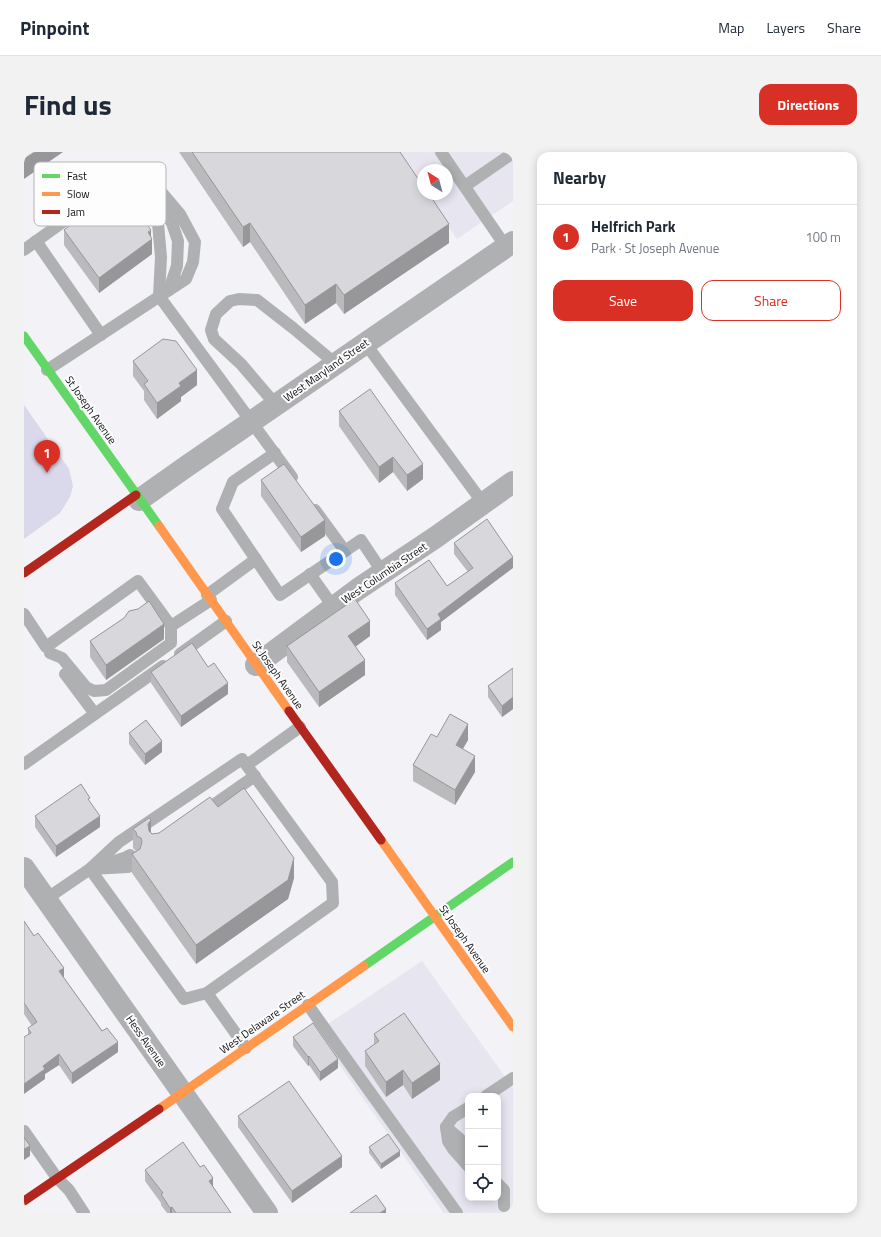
<!DOCTYPE html>
<html lang="en">
<head>
<meta charset="utf-8">
<style>
  :root { --surface:#fff; --page:#f2f2f3; --text:#1f2937; --muted:#747a83; --line:#e0e1e3; --accent:#d93025 }
  body { margin:0; font-family:"Titillium Web",sans-serif; background:var(--page); color:var(--text) }
  .controls { position:absolute; right:12px; bottom:12px; display:grid; overflow:hidden; border-radius:8px; box-shadow:0 2px 10px #0003 }
  .controls button { width:36px; height:36px; display:grid; place-items:center; padding:0; border:0; border-bottom:1px solid var(--line); background:var(--surface); color:var(--text); font:20px sans-serif }
  .compass { position:absolute; left:393px; top:12px; width:36px; height:36px; border-radius:50%; background:var(--surface); box-shadow:0 2px 10px #0003; rotate:324deg }
  .you { position:absolute; left:312px; top:407px; width:14px; height:14px; margin:-10px; border:3px solid #fff; border-radius:50%; background:#1a73e8; box-shadow:0 0 0 6px #1a73e833 }
  .badge { display:grid; place-items:center; width:26px; height:26px; border-radius:50%; background:var(--accent); color:#fff; font-size:13px; font-weight:700 }
  .pin { position:absolute; translate:-50% -33px; filter:drop-shadow(0 1px 2px #0008) }
  .pin::after { content:''; position:absolute; top:21px; width:14px; height:12px; background:inherit; clip-path:polygon(0 0,100% 0,50% 100%) }
  .list { margin:0; padding:0; list-style:none }
  h2 { display:flex; justify-content:space-between; align-items:center; height:52px; margin:0; padding:0 16px; font-size:17px }
  h2 small { font-size:13px; font-weight:400; color:var(--muted) }
  .list li { display:grid; grid-template-columns:26px 1fr auto; gap:12px; align-items:center; box-sizing:border-box; height:64px; padding:0 16px; border-top:1px solid var(--line) }
  .list b { display:block; font-size:15px; white-space:nowrap }
  .list p { margin:0; font-size:13px; white-space:nowrap; color:var(--muted) }
  .list em { font-size:13px; font-style:normal; color:var(--muted) }
  .actions { display:flex; gap:8px; padding:12px 16px }
  .actions a { flex:1; padding:9px 0; border:1px solid var(--accent); border-radius:12px; text-align:center; font-size:14px; color:var(--accent) }
  .actions .main { background:var(--accent); color:#fff }
  .icon { flex:none; width:22px; height:22px; fill:none; stroke:currentColor; stroke-width:2; stroke-linecap:round; stroke-linejoin:round }
  .map { position:relative; flex:none; width:489px; height:1061px; overflow:hidden; border-radius:12px }
  header { display:flex; align-items:center; gap:24px; box-sizing:border-box; height:56px; padding:0 20px; background:var(--surface); border-bottom:1px solid var(--line) }
  header strong { font-size:19px }
  nav { display:flex; gap:22px; margin-inline-start:auto; font-size:14px }
  .intro { display:flex; align-items:center; justify-content:space-between; box-sizing:border-box; height:96px; padding:0 24px }
  h1 { margin:0; font-size:28px }
  .button { padding:10px 18px; border-radius:12px; background:var(--accent); color:#fff; font-size:14px; font-weight:700 }
  main { display:flex; gap:24px; padding:0 24px }
  aside { flex:1; background:var(--surface); border-radius:12px; box-shadow:0 2px 10px #0003 }
  .map>svg:first-child { display:block }
  .built { fill:#e6e5f0; fill-rule:evenodd }
  .green { fill:#dad8eb }
  .lines { fill:none; stroke-linecap:round; stroke-linejoin:round }
  .lane { stroke:#afb0b1; stroke-width:12 }
  .street { stroke:#afb0b1; stroke-width:22 }
  .fast { stroke:#63d668; stroke-width:9 }
  .slow { stroke:#ff974d; stroke-width:9 }
  .jam { stroke:#b3261e; stroke-width:9 }
  .wall { fill:#bababd }
  .shaded-wall { fill:#97979a }
  .building { fill:#d8d8dc; stroke:#97979a }
  .labels { text-anchor:middle; dominant-baseline:central; stroke-width:4; stroke-linejoin:round; paint-order:stroke }
  .street-label { font-size:11px; fill:#0f0e12; stroke:#fdfdfd }
  .key { fill:#fdfdfd; stroke:#b6b5b6; stroke-width:1 }
  .key-label { font-size:11px; fill:#0f0e12 }
</style>
</head>
<body>
<header>
<strong>Pinpoint</strong>
<nav><a>Map</a><a>Layers</a><a>Share</a></nav>
</header>
<div class="intro"><h1>Find us</h1><a class="button">Directions</a></div>
<main>
<div class="map">
<svg width="489" height="1061" viewBox="0 0 489 1061">
  <rect width="100%" height="100%" fill="#f2f2f7"/>
  <g class="built">
    <polygon points="373,0 489,0 489,49 433,87 402,42 423,42 423,18 399,18 399,38"/>
    <path d="M398,809L489,936V1061H420L292,880ZM444,944H474V1046H444Z"/>
  </g>
  <polygon class="green" points="0,253 45,317 49,334 46,345 36,361 0,387"/>
  <g class="lines">
    <g class="lane">
      <polyline points="417,0 482,95"/>
      <polyline points="441,34 489,1"/>
      <polyline points="132,49 137,105 135,144 268,325"/>
      <polyline points="86,50 103,41 114,40 132,49 148,71 154,89 153,114 145,138"/>
      <polyline points="12,89 77,183"/>
      <polyline points="0,98 103,24 112,22 129,30 156,62 171,90 169,110 162,127 23,218"/>
      <polyline points="341,191 459,351"/>
      <polyline points="252,253 217,212 190,187 187,178 192,162 206,149 215,147 233,148 269,176 312,212"/>
      <polyline points="251,301 209,330 198,357 256,443 321,399 291,358"/>
      <polyline points="321,399 337,388 359,421"/>
      <polyline points="286,422 310,456"/>
      <polyline points="183,443 232,407"/>
      <polyline points="0,462 22,495 114,429 147,474 187,448"/>
      <polyline points="26,501 38,506 62,535 70,539 82,538 147,491 147,474"/>
      <polyline points="156,502 202,469"/>
      <polyline points="41,522 71,562"/>
      <polyline points="0,612 139,514"/>
      <polyline points="223,613 276,575"/>
      <polyline points="178,661 231,624"/>
      <polyline points="85,711 100,706 106,703"/>
      <polyline points="66,717 104,715 111,710"/>
      <polyline points="22,747 66,717 95,690 218,607 308,730 309,751 183,841 160,847 66,717"/>
      <polyline points="183,841 222,896"/>
      <polyline points="284,853 331,919 433,1061"/>
      <polyline points="462,944 489,926"/>
      <polyline points="444,956 429,965 422,975 424,989 429,997 444,1014"/>
      <polyline points="422,975 436,987 444,997"/>
      <polyline points="0,979 33,1026 45,1038 60,1061"/>
      <polyline points="474,1032 480,1038 480,1054"/>
    </g>
    <g class="street">
      <polyline points="115,348 163,314 489,90"/>
      <polyline points="232,513 334,437 412,385 489,330"/>
      <polyline points="0,716 243,1061"/>
    </g>
    <g class="fast">
      <polyline points="0,184 135,374"/>
      <polyline points="340,814 489,710"/>
    </g>
    <g class="slow">
      <polyline points="135,374 265,559"/>
      <polyline points="357,688 489,875"/>
      <polyline points="135,957 340,814"/>
    </g>
    <g class="jam">
      <polyline points="0,421 112,343"/>
      <polyline points="265,559 357,688"/>
      <polyline points="0,1049 135,957"/>
    </g>
  </g>
  <g class="wall">
    <polygon points="155,0 376,0 425,91 320,162 312,151 281,172 226,90 219,95"/>
    <polygon points="46,68 127,85 128,102 75,141 40,93 40,78 46,73"/>
    <polygon points="109,209 173,233 157,245 157,249 133,267 120,248 120,239 109,224"/>
    <polygon points="315,259 399,327 383,339 369,320 355,331 315,274"/>
    <polygon points="237,328 301,384 277,400 237,344"/>
    <polygon points="430,391 489,404 417,470 417,478 403,488 371,443 371,431 423,434 444,420 430,402"/>
    <polygon points="346,484 331,495 341,523 295,555 263,510 263,494"/>
    <polygon points="140,487 82,528 66,505 66,489"/>
    <polygon points="489,516 489,557 478,565 464,545 464,534"/>
    <polygon points="127,520 204,542 157,575 127,531"/>
    <polygon points="105,581 138,600 121,613 105,592"/>
    <polygon points="413,585 444,588 439,597 451,620 431,653 389,629 389,613"/>
    <polygon points="66,650 76,675 32,705 11,675 11,664"/>
    <polygon points="194,655 270,726 264,747 172,812 108,721 108,702 112,699 109,696 109,677 127,680 128,682 135,681"/>
    <polygon points="0,769 40,826 94,900 48,932 35,913 21,922 21,927 4,882 4,876 8,874 0,862"/>
    <polygon points="350,882 416,928 388,947 379,933 362,945 341,914 341,899 350,892"/>
    <polygon points="269,885 314,916 296,929 285,913 284,914 269,894"/>
    <polygon points="214,964 318,1015 268,1051 214,975"/>
    <polygon points="345,995 376,1004 357,1017 345,1001"/>
    <polygon points="121,1018 189,1035 207,1061 143,1061 137,1053 137,1051 121,1029"/>
  </g>
  <g class="shaded-wall">
    <polygon points="11,0 39,0 0,27 0,7"/>
    <polygon points="226,71 226,90 219,95 219,75"/>
    <polygon points="425,72 425,91 320,162 320,143"/>
    <polygon points="127,78 127,88 128,87 128,102 75,141 75,126"/>
    <polygon points="312,132 312,151 281,172 281,153"/>
    <polygon points="173,218 173,233 157,245 157,249 133,267 133,251 155,231"/>
    <polygon points="369,305 369,320 355,331 355,315"/>
    <polygon points="399,312 399,327 383,339 383,323"/>
    <polygon points="301,368 301,384 277,400 277,385"/>
    <polygon points="489,405 489,416 417,470 417,478 403,488 403,477 414,462"/>
    <polygon points="346,469 346,484 324,500 324,484"/>
    <polygon points="140,472 140,487 82,528 82,513"/>
    <polygon points="341,508 341,523 295,555 295,540"/>
    <polygon points="204,531 204,542 157,575 157,564"/>
    <polygon points="489,545 489,557 478,565 478,554"/>
    <polygon points="444,572 444,588 432,608 432,593"/>
    <polygon points="138,589 138,600 121,613 121,602"/>
    <polygon points="451,604 451,620 431,653 431,638"/>
    <polygon points="76,664 76,675 32,705 32,694"/>
    <polygon points="127,668 127,688 124,691 124,672"/>
    <polygon points="270,706 270,726 264,747 172,812 172,793"/>
    <polygon points="40,816 40,826 35,819"/>
    <polygon points="94,890 94,900 48,932 48,921"/>
    <polygon points="35,902 35,913 21,922 21,927 0,942 0,932 19,914"/>
    <polygon points="285,904 285,913 284,914 284,905"/>
    <polygon points="314,907 314,916 296,929 296,920"/>
    <polygon points="416,912 416,928 388,947 388,931"/>
    <polygon points="379,918 379,933 362,945 362,930"/>
    <polygon points="6,994 6,1004 0,1008 0,997"/>
    <polygon points="376,999 376,1004 357,1017 357,1012"/>
    <polygon points="318,1004 318,1015 268,1051 268,1039"/>
    <polygon points="189,1026 189,1037 185,1029"/>
    <polygon points="148,1055 148,1061 146,1061 146,1056"/>
    <polygon points="362,1057 362,1061 356,1061"/>
  </g>
  <g class="building">
    <polygon points="0,0 11,0 0,7"/>
    <polygon points="168,0 376,0 399,34 399,42 405,42 425,72 320,143 312,132 281,153 226,71 219,75"/>
    <polygon points="97,37 127,78 124,80 128,87 75,126 40,78 49,71 46,68 54,65"/>
    <polygon points="139,187 152,189 173,218 155,231 157,234 133,251 120,232 124,229 109,209"/>
    <polygon points="346,237 399,312 383,323 369,305 355,315 315,259"/>
    <polygon points="260,312 301,368 277,385 237,328"/>
    <polygon points="463,367 489,405 414,462 417,467 403,477 371,431 405,408 423,434 449,416 430,391"/>
    <polygon points="331,447 346,469 324,484 341,508 295,540 263,494"/>
    <polygon points="125,449 140,472 82,513 66,489 100,466 105,459 114,457"/>
    <polygon points="168,491 184,515 190,511 204,531 157,564 127,520"/>
    <polygon points="489,516 489,545 478,554 464,534"/>
    <polygon points="426,562 444,572 432,593 451,604 431,638 389,613 407,582 413,585"/>
    <polygon points="122,568 138,589 121,602 105,581"/>
    <polygon points="57,632 66,646 64,647 76,664 32,694 11,664"/>
    <polygon points="220,636 270,706 264,728 172,793 108,702 116,697 118,690 117,686 113,684 112,680 109,677 125,666 127,668 124,672 125,679 128,682 135,681 186,645 194,655"/>
    <polygon points="0,769 10,784 14,781 40,816 35,819 78,879 83,876 94,890 48,921 35,902 19,914 21,917 0,932 0,885 7,881 4,876 13,870 0,851"/>
    <polygon points="380,861 416,912 388,931 379,918 362,930 341,899 355,889 350,882"/>
    <polygon points="289,871 314,907 296,920 285,904 284,905 269,885"/>
    <polygon points="265,929 318,1004 268,1039 214,964"/>
    <polygon points="364,982 376,999 357,1012 345,995"/>
    <polygon points="0,985 6,994 0,997"/>
    <polygon points="159,990 176,1015 180,1013 189,1026 185,1029 207,1061 152,1061 148,1055 146,1056 137,1042 139,1041 121,1018"/>
    <polygon points="352,1043 362,1057 356,1061 326,1061"/>
  </g>
  <g class="labels">
    <g class="street-label">
      <text transform="translate(302 218) rotate(-35)">West Maryland Street</text>
      <text transform="translate(67 258) rotate(55)">St Joseph Avenue</text>
      <text transform="translate(360 421) rotate(-34)">West Columbia Street</text>
      <text transform="translate(254 523) rotate(55)">St Joseph Avenue</text>
      <text transform="translate(441 787) rotate(55)">St Joseph Avenue</text>
      <text transform="translate(238 870) rotate(-35)">West Delaware Street</text>
      <text transform="translate(122 889) rotate(55)">Hess Avenue</text>
    </g>
  </g>
  <rect x="10" y="10" width="132" height="64" rx="6" class="key"/>
  <rect x="18" y="22" width="18" height="4" fill="#63d668"/>
  <rect x="18" y="40" width="18" height="4" fill="#ff974d"/>
  <rect x="18" y="58" width="18" height="4" fill="#b3261e"/>
  <g class="key-label">
    <text x="43" y="28">Fast</text>
    <text x="43" y="46">Slow</text>
    <text x="43" y="64">Jam</text>
  </g>
</svg>
<div class="controls">
<button>+</button>
<button>−</button>
<button><svg class="icon" aria-label="locate" viewBox="0 0 24 24"><circle cx="12" cy="12" r="6"/><path d="M12 2v4M12 18v4M2 12h4M18 12h4"/></svg></button>
</div>
<svg class="compass" viewBox="-18 -18 36 36"><path d="M0-13l5 13h-10z" fill="#e53935"/><path d="M0 13l5-13h-10z" fill="#747a83"/></svg>
<div class="you"></div>
<div class="pin badge" style="left:23px;top:321px">1</div>
</div>
<aside>
<h2>Nearby<small></small></h2>
<ul class="list">
<li><span class="badge">1</span><div><b>Helfrich Park</b><p>Park · St Joseph Avenue</p></div><em>100 m</em></li>
</ul>
<div class="actions"><a class="main">Save</a><a>Share</a></div>
</aside>
</main>
</body>
</html>
